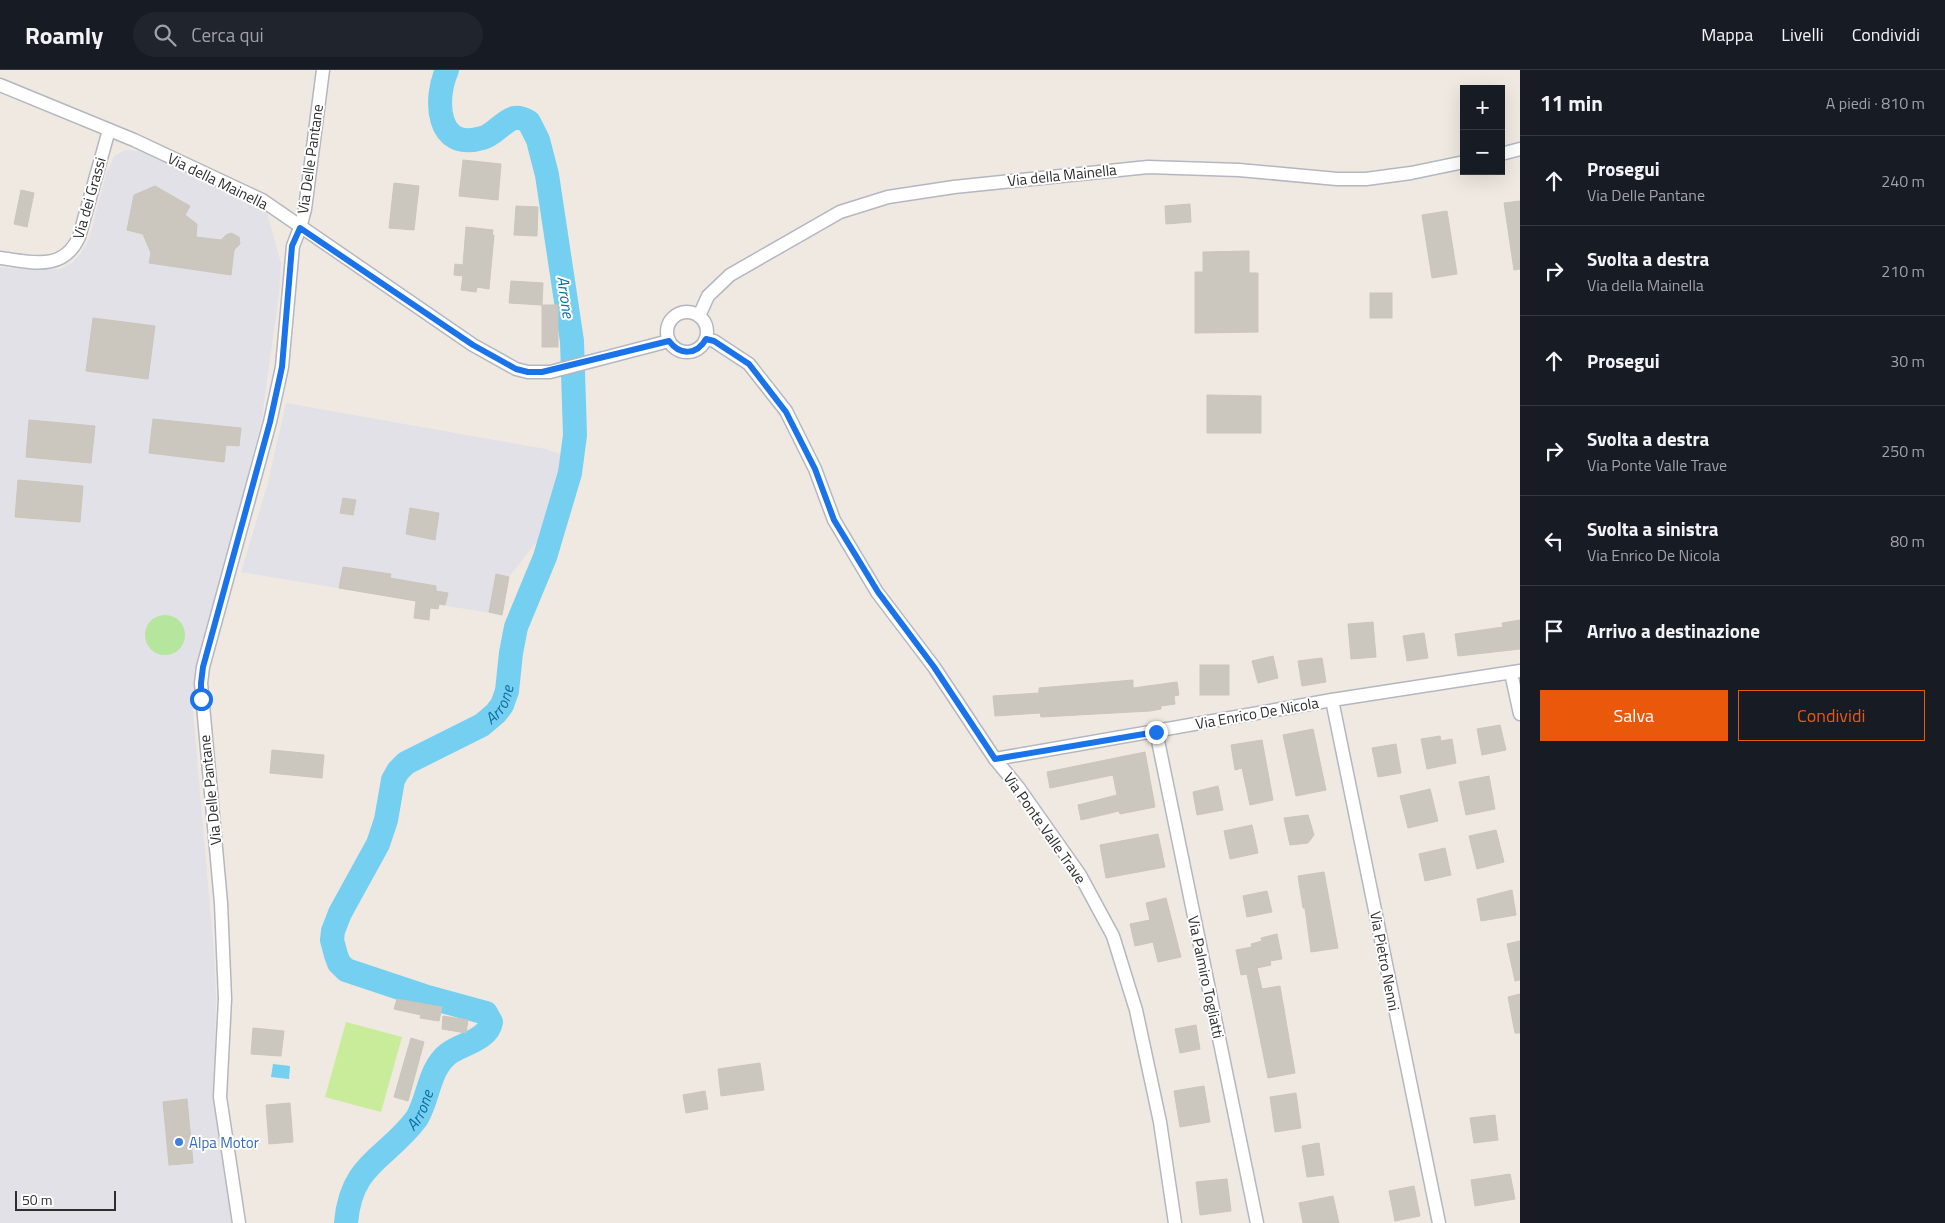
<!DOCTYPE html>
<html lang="it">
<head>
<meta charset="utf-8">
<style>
  :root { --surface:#171b24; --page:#20242c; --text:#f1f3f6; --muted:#9ea1a6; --line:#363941; --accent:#ea580c }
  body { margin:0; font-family:"Titillium Web",sans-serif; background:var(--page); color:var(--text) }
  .controls { position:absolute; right:15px; top:15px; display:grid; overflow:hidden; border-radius:0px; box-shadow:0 5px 20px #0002 }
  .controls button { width:45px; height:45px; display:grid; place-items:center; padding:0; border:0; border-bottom:1px solid var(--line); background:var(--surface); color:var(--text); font:25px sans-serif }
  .scale { position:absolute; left:15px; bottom:12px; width:101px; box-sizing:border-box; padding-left:5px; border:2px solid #2e2e2e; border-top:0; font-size:14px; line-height:18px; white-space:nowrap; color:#2e2e2e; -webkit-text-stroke:4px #fff; paint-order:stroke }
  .stop { position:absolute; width:15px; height:15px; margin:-11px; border:4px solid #1a73e8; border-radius:50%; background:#fff }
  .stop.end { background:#1a73e8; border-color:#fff; box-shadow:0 1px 5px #0008 }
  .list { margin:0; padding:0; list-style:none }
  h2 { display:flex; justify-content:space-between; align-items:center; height:65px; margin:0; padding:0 20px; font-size:21px }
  h2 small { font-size:16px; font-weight:400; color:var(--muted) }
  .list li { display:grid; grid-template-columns:32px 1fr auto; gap:15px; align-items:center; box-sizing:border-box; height:90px; padding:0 20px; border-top:1px solid var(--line) }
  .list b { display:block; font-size:19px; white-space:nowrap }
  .list p { margin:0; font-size:16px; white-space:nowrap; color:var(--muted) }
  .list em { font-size:16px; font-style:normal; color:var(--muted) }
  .actions { display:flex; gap:10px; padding:15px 20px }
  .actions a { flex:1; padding:11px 0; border:1px solid var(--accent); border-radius:0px; text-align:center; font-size:18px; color:var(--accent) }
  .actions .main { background:var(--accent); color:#fff }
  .icon { flex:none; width:28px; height:28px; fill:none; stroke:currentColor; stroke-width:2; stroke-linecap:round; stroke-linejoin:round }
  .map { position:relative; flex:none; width:1520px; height:1153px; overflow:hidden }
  header { display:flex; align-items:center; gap:30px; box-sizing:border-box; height:70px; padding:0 25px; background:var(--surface); border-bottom:1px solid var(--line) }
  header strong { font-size:24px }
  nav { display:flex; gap:28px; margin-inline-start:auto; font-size:18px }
  .search { width:350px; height:45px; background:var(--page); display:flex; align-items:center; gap:12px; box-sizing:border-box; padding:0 18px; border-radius:28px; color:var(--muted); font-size:19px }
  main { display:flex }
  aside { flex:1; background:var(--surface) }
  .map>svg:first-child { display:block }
  .industrial { fill:#e3e1e8 }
  .green { fill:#b6e59e }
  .pitch { fill:#c9ec9a }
  .water { fill:#75cff0 }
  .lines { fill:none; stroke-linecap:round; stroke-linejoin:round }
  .river { stroke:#75cff0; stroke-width:24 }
  .building { fill:#cbc7bf; stroke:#cbc5ba }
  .minor-casing { stroke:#b4b7c1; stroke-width:15 }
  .minor { stroke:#fff; stroke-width:12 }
  .route { stroke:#1a73e8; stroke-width:6 }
  .shop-dot { fill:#3f7fe0; stroke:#fff; stroke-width:2 }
  .labels { text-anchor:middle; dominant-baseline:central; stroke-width:4; stroke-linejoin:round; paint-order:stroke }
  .street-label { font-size:15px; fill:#2e2e2e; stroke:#fff }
  .shop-label { font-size:15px; fill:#366cbe; stroke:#fff; text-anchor:start }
  .water-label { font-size:16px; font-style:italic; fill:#0d6fa3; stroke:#fff }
</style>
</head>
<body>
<header>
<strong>Roamly</strong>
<div class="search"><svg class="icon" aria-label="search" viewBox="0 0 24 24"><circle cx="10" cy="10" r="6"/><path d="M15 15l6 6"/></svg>Cerca qui</div>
<nav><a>Mappa</a><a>Livelli</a><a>Condividi</a></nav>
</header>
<main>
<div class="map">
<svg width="1520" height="1153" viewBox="0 0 1520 1153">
  <rect width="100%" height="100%" fill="#efe9e1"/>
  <g class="industrial">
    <polygon points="125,80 139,81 158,88 258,134 267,142 281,194 279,224 262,348 192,629 214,882 216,924 214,1031 232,1153 0,1153 0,197 19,199 60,199 72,193 80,184 89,169 106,104 114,86"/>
    <polygon points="286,333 546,379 560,384 564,390 550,445 542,465 509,507 502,545 241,502 267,416"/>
  </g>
  <circle class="green" cx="165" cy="565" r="20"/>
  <polygon class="pitch" points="346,952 402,967 381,1042 325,1027"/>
  <polygon class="water" points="273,994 290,996 289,1009 271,1007"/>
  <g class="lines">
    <path class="river" id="s1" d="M346,1153C351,1092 387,1089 417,1048C429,1027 429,999 448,984C461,974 488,970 491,952L486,943L424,926L346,900L339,893L336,885L332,870L333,861L340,843L378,774L386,750L393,710L398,701L406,693L482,655L496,643L502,635L507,621L511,583L516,557L545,487L570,403L575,365L572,271L547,105L538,70L529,52C524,49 520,47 514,48C502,52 494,65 482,68C436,82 434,29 447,0"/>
  </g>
  <g class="building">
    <polygon points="463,90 501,94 498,130 459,126"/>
    <polygon points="394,113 419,116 414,160 389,158"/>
    <polygon points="155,116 190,136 185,145 197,154 196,167 221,170 226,165 231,163 239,167 240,174 234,180 231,205 149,193 151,183 143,164 127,160 134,125"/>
    <polygon points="21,120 34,123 27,157 14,154"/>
    <polygon points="1520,131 1520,199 1514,200 1504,133"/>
    <polygon points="1190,134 1191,152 1166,154 1165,136"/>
    <polygon points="516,136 538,137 537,166 514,165"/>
    <polygon points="1447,141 1457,204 1432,208 1422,145"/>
    <polygon points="466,157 493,160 492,165 494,165 489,219 477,217 476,222 461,220 463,206 454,205 455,194 463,195"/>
    <polygon points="1249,181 1249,203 1258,203 1258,262 1195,263 1195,202 1203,202 1203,182"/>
    <polygon points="511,211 543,213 542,235 509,233"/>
    <rect x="1370" y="223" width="22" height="25"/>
    <rect x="542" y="235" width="16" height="42"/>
    <polygon points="93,248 155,256 148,309 86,301"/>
    <polygon points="1207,325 1261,326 1261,363 1207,363"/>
    <polygon points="153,349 241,358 239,376 226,375 224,392 149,383"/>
    <polygon points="29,350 95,356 91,393 26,387"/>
    <polygon points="18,410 83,416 80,452 15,447"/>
    <polygon points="343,428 356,430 353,445 340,443"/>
    <polygon points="410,438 439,443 435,470 406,464"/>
    <polygon points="343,497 391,504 390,508 436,516 436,521 448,523 445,535 439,534 438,539 430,538 429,550 414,548 416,531 339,518"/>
    <polygon points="496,504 509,507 502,545 489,542"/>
    <polygon points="1520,550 1520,579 1458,586 1455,564 1503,557 1502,553"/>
    <polygon points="1373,552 1376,587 1351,589 1348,554"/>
    <polygon points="1424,563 1428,588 1407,591 1403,566"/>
    <polygon points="1273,586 1278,608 1258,613 1252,591"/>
    <polygon points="1322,588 1326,612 1302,616 1298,591"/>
    <rect x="1200" y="595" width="29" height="30"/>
    <polygon points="1133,610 1133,618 1177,612 1179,625 1174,626 1175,634 1161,636 1161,639 1150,641 1041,647 1040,643 995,646 993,626 1039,623 1039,618"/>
    <polygon points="1500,655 1506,680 1482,685 1477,659"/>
    <polygon points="1313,659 1326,720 1296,726 1283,665"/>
    <polygon points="1440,666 1441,671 1452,669 1456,693 1427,699 1421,669"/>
    <polygon points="1262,670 1273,730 1250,735 1242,698 1235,700 1231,675"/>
    <polygon points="1396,674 1401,703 1378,707 1372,678"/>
    <polygon points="272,680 324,685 322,708 270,703"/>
    <polygon points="1145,682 1155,737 1120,744 1119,741 1081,750 1078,735 1117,725 1113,705 1050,718 1047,702"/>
    <polygon points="1489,706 1495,739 1466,745 1459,712"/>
    <polygon points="1218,716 1223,740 1197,745 1193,722"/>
    <polygon points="1430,719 1438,751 1408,758 1400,726"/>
    <polygon points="1308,745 1314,765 1308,773 1290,775 1284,748"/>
    <polygon points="1252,755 1258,783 1230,789 1224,761"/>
    <polygon points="1496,760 1504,792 1477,799 1469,766"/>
    <polygon points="1158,764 1165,797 1106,808 1100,775"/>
    <polygon points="1445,778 1451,805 1425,811 1419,784"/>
    <polygon points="1324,802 1338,878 1311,882 1305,838 1303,838 1298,806"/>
    <polygon points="1512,820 1516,845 1481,851 1477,829"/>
    <polygon points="1267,821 1272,842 1247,847 1243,826"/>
    <polygon points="1166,828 1181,887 1158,892 1153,872 1135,876 1130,854 1150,850 1146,833"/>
    <polygon points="1277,864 1282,889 1270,891 1271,895 1257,898 1262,919 1280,916 1295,1003 1268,1008 1247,904 1241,905 1236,880 1252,877 1251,874 1262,871 1261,868"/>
    <polygon points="1520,871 1520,910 1515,911 1507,874"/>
    <polygon points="1520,924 1520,963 1515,963 1508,927"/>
    <polygon points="397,929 442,937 439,951 420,948 421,945 394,939"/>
    <polygon points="443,946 468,950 466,963 442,959"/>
    <polygon points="1196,955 1200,979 1180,983 1175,959"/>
    <polygon points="253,958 284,961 281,986 251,984"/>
    <polygon points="411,968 424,972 408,1031 394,1027"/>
    <polygon points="760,993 764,1020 721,1026 718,999"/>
    <polygon points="1204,1016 1210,1052 1180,1057 1174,1021"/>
    <polygon points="705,1021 708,1039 686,1043 683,1025"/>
    <polygon points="1296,1023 1301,1058 1275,1062 1270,1027"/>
    <polygon points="187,1029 193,1093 169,1095 163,1032"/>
    <polygon points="290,1033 293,1072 269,1074 266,1035"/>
    <polygon points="1495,1045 1498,1070 1474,1073 1470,1048"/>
    <polygon points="1319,1073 1324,1105 1307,1107 1302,1076"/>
    <polygon points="1510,1104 1515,1129 1475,1136 1471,1110"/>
    <polygon points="1227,1109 1231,1141 1200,1145 1196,1112"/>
    <polygon points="1414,1116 1420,1146 1395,1151 1389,1121"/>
    <polygon points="1333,1126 1339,1153 1303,1153 1299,1133"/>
  </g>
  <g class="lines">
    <g class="minor-casing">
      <g id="minor">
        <polyline points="0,15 134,70 262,130 473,275 516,299 528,302 550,302 669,271"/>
        <polyline points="1501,84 1520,79"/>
        <path d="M0,188C31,192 63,202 79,167L109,60"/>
        <circle cx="687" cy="262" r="20"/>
        <polyline points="699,246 708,226 730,205 840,142 888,127 954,117 1148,97 1239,100 1337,109 1366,109 1411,103 1464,92"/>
        <polyline points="706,269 714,271 749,294 786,341 815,399 834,450 877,522 934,597 995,689 1018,717 1080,805 1113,866 1136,940 1160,1052 1175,1153"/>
        <polyline points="1511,603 1520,644"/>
        <polyline points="1332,630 1439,1153"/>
        <polyline points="1156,661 1257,1153"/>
        <polyline points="995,689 1332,630 1520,601"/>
        <polyline points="239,1153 220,1027 225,929 221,833 201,613 203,597 270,352 282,297 293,176 300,158 305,139 323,0"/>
      </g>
    </g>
    <use href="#minor" class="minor"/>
  </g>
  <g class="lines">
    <path class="route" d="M201,629V613L203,597L270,352L282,297L292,176L300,158L473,275L516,299L528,302H542L669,271C680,286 697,285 706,269L714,271L749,294L786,342L815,399L834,450L878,522L934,597L995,689L1156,662"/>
  </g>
  <circle class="shop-dot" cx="179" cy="1072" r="5"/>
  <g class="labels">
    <g class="street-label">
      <text transform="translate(310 89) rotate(-82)">Via Delle Pantane</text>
      <text transform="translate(1062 105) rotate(-6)">Via della Mainella</text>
      <text transform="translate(218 111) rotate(26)">Via della Mainella</text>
      <text transform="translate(89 128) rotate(-74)">Via dei Grassi</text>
      <text transform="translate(1257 643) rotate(-10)">Via Enrico De Nicola</text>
      <text transform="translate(210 720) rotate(-96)">Via Delle Pantane</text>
      <text transform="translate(1045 758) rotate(55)">Via Ponte Valle Trave</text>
      <text transform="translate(1385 891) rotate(79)">Via Pietro Nenni</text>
      <text transform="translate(1206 907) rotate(78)">Via Palmiro Togliatti</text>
    </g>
    <g class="shop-label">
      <text x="189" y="1072">Alpa Motor</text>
    </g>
    <g class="water-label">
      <text transform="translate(566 227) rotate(82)">Arrone</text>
      <text stroke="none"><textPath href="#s1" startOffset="756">Arrone</textPath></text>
      <text stroke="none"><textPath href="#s1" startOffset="139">Arrone</textPath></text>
    </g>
  </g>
</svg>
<div class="controls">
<button>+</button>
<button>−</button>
</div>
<div class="scale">50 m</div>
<div class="stop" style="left:201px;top:629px"></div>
<div class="stop end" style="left:1156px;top:662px"></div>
</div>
<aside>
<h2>11 min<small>A piedi · 810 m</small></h2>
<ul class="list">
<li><svg class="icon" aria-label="ahead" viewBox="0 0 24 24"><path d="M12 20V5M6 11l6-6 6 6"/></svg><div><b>Prosegui</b><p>Via Delle Pantane</p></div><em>240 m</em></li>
<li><svg class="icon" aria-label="right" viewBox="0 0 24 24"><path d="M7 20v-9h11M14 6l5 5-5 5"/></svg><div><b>Svolta a destra</b><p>Via della Mainella</p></div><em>210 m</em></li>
<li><svg class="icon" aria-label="ahead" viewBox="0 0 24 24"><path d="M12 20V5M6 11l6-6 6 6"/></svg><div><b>Prosegui</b></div><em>30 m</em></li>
<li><svg class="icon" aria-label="right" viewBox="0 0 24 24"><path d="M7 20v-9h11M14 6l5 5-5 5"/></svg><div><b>Svolta a destra</b><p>Via Ponte Valle Trave</p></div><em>250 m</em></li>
<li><svg class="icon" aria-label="left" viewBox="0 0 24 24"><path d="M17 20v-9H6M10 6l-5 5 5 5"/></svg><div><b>Svolta a sinistra</b><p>Via Enrico De Nicola</p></div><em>80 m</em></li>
<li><svg class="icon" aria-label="arrive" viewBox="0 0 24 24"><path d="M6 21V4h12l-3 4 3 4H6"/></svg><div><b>Arrivo a destinazione</b></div></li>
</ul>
<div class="actions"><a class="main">Salva</a><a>Condividi</a></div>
</aside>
</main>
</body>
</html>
